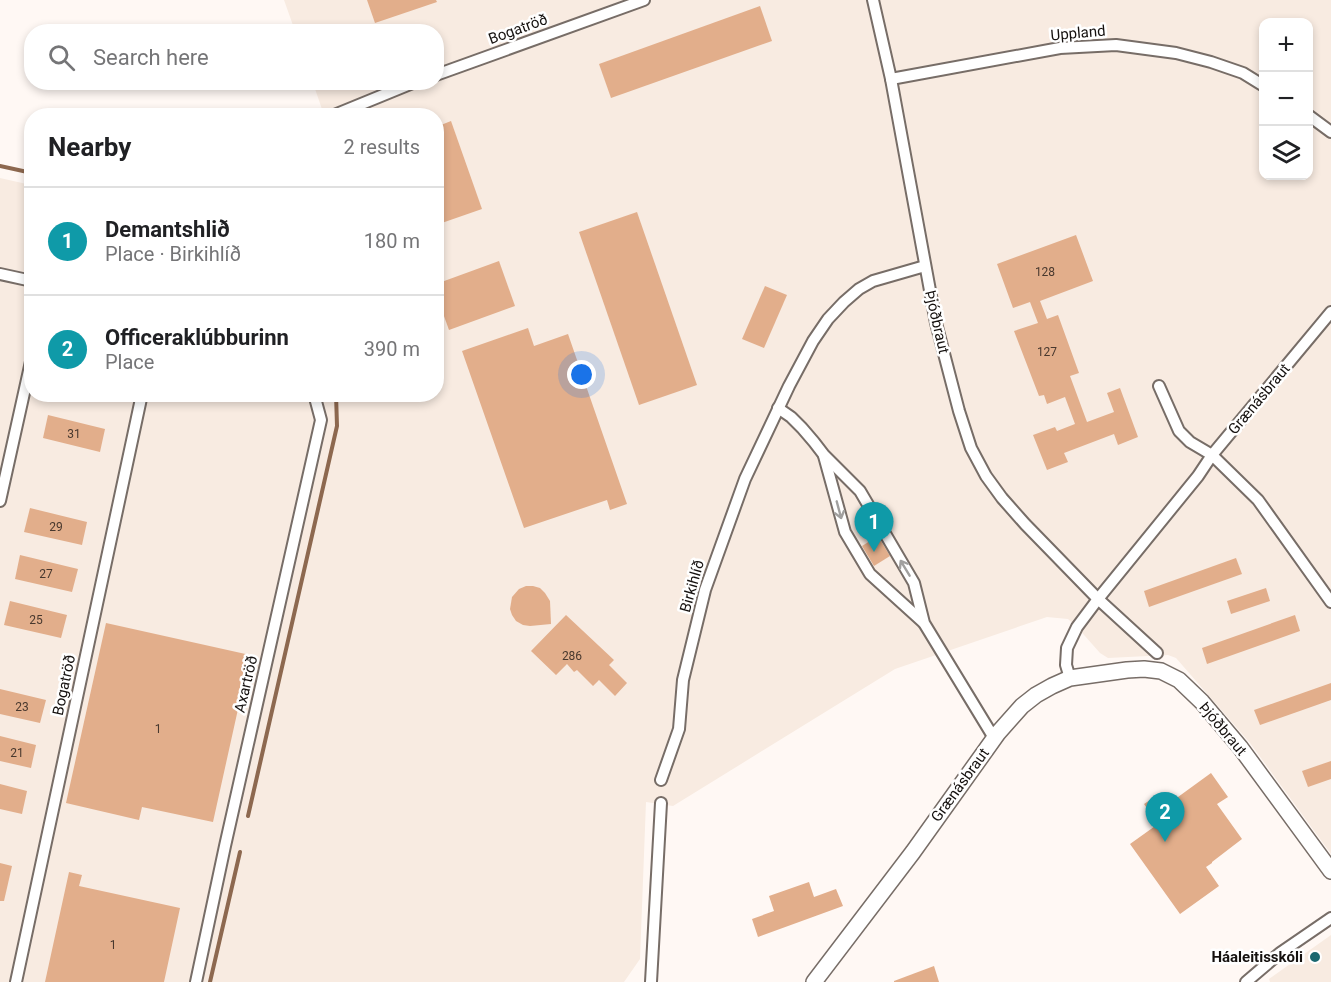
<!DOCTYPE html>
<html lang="en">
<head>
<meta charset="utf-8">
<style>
  :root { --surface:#fff; --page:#f6f6f6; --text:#202124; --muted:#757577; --line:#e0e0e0; --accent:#ea580c }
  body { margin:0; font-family:Roboto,sans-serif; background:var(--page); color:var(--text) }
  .controls { position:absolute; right:18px; top:18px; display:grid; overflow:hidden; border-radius:12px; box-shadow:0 3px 9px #0003 }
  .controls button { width:54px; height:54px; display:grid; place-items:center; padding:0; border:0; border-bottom:2px solid var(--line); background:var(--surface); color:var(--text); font:30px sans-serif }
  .you { position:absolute; left:582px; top:375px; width:21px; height:21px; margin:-15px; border:4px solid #fff; border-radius:50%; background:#1a73e8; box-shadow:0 0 0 9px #1a73e833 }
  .badge { display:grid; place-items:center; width:39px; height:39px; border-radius:50%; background:var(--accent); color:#fff; font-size:20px; font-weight:700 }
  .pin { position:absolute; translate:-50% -50px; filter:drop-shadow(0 2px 3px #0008) }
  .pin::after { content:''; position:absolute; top:32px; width:21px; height:18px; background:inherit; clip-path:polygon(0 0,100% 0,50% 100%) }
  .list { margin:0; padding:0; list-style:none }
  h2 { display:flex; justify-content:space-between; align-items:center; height:78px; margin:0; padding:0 24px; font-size:26px }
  h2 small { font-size:20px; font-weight:400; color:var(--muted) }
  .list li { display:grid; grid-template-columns:39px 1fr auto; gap:18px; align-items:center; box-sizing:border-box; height:108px; padding:0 24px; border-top:2px solid var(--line) }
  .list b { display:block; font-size:22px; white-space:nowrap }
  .list p { margin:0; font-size:20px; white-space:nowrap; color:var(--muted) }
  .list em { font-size:20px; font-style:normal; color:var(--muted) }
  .icon { flex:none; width:33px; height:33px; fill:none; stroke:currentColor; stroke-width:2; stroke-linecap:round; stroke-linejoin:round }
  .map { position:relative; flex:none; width:1331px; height:982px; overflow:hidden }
  .search { position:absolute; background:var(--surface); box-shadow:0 3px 9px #0003; left:24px; top:24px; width:420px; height:66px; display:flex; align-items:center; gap:15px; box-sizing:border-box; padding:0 21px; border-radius:24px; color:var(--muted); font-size:22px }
  .panel { position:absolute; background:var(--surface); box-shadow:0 3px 9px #0003; left:24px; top:108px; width:420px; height:294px; border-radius:24px }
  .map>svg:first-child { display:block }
  .built { fill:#f8ebe1; fill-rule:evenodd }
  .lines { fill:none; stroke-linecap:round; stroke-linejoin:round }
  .stream { stroke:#8d684f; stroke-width:4 }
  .building { fill:#e2ae8b }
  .street-casing { stroke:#776d67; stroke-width:14 }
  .secondary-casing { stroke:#776d67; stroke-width:18 }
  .street { stroke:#fff; stroke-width:10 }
  .secondary { stroke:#fff; stroke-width:15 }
  .oneway { stroke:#a1a09f }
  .poi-dot { fill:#1a676f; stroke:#fff; stroke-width:2 }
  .labels { text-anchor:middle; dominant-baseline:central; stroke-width:5; stroke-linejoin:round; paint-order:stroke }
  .number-label { font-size:12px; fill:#48382e }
  .street-label { font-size:15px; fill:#15110f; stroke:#fff }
  .poi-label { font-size:15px; font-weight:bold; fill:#15110f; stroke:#fff; text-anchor:end }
</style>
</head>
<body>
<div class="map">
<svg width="1331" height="982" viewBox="0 0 1331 982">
  <rect width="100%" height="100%" fill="#fff8f4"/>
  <g class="built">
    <path d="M284,0H1331V854L1250,743L1176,658L1168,655L1108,658L1100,653L1077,627L1068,619L1047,617L895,669L673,806L646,802L640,959L624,982H0V178L31,185L32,394H436V116L324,115L313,83L436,82V32L295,31ZM1264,22H1308V176H1264Z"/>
    <polygon points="1331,935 1331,982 1270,982 1269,979"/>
  </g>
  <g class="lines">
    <g class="stream">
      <polyline points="0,166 32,173"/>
      <polyline points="248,816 337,426 336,394"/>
      <polyline points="210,982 240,852"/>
    </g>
  </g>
  <g class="building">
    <polygon points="367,0 436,0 437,2 375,23"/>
    <polygon points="760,6 772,41 611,98 599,64"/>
    <polygon points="451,121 482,209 436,225 436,127"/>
    <polygon points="637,212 697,385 639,405 579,232"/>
    <polygon points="1076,235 1093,281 1040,301 1047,319 1058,315 1079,373 1070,376 1087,422 1114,412 1107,393 1120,388 1138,437 1118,445 1114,434 1064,453 1068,462 1047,470 1033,435 1055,427 1057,431 1075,424 1065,397 1047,404 1044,395 1039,396 1014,331 1038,323 1030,302 1013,308 997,264"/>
    <polygon points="499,261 515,306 449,330 436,294 436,284"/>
    <polygon points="765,286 787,295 764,348 742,339"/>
    <polygon points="528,328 534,346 568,334 627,504 610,510 607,500 524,528 462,351"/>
    <polygon points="48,415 105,429 100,452 43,438"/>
    <polygon points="30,508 87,522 82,545 24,532"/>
    <polygon points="878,536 890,556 874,566 862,546"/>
    <polygon points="20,555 78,569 72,592 15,579"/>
    <polygon points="1236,558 1242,574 1149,607 1144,591"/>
    <polygon points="526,586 533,586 540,588 545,593 550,601 551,624 530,626 523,625 516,621 512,615 510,609 512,597 519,589"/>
    <polygon points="1266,588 1270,601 1231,614 1227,601"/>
    <polygon points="10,601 67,615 61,638 4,625"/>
    <polygon points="566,615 614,660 609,665 627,683 615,696 599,680 593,686 577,670 574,672 567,664 556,675 531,651"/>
    <polygon points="1295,615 1300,631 1207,664 1202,648"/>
    <polygon points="106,623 250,655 213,822 142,807 139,820 66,803"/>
    <polygon points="1331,683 1331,700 1260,725 1254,710"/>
    <polygon points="0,689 46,700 40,723 0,714"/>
    <polygon points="0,736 36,745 31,768 0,761"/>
    <polygon points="1331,761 1331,779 1308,787 1302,771"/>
    <polygon points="1211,773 1228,797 1217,804 1242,839 1212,862 1212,863 1206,867 1219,886 1180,914 1130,844 1158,824 1144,804 1159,794 1167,805"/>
    <polygon points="0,784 27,791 22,814 0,809"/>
    <polygon points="0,863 12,866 4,901 0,901"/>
    <polygon points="69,872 82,875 79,886 180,908 164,982 45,982"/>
    <polygon points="809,882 814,897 836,889 843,906 758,937 752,919 774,911 769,896"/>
    <polygon points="934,966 939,982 894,982 894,981"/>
  </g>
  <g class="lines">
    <g class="street-casing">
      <g id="street">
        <polyline points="873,0 891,79 936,323 959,411 971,448 986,476 1002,498 1025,524 1098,599 1157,653"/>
        <polyline points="436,75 644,0"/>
        <polyline points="891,79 1060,48 1116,45 1176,53 1211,62 1243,73 1264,86"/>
        <polyline points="1308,115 1331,132"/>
        <polyline points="332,116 415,82"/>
        <polyline points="0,274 32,281"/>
        <polyline points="1159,386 1179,431 1190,442 1212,455 1258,500 1331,602"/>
        <polyline points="778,408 791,417 802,428 814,442 824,455 860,491 914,583 924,623 994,738"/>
        <polyline points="824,456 845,532 870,574 923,622"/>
        <polyline points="0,501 32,357"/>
        <polyline points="1070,678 1066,665 1067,648 1077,627 1098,599 1198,476 1212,455 1331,312"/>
        <polyline points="661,780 679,729 683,680 705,590 745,479 789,386 813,341 828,319 844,302 859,289 873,281 925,266"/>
        <polyline points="16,982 142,394"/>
        <polyline points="196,982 225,846 321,420 314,394"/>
        <polyline points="651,982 661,803"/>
        <polyline points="1246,982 1280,953 1331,918"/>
      </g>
    </g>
    <g class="secondary-casing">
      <polyline id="secondary" points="814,982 913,852 998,733 1022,706 1036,695 1052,686 1070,678 1127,670 1144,669 1161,671 1179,680 1202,702 1240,747 1331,871"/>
    </g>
    <use href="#street" class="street"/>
    <use href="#secondary" class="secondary"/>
  </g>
  <defs><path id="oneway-shaft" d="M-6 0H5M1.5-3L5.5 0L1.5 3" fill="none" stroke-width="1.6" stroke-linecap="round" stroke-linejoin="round" transform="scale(1.5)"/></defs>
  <g class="oneway">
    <use href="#oneway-shaft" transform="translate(839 510) rotate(75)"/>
    <use href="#oneway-shaft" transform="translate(905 568) rotate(-121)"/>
  </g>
  <circle class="poi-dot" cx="1315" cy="957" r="6"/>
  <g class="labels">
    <g class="number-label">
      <text x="1045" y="272">128</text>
      <text x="1047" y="352">127</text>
      <text x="74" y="434">31</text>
      <text x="56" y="527">29</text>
      <text x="46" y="574">27</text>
      <text x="36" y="620">25</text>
      <text x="572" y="656">286</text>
      <text x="22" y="707">23</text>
      <text x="158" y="729">1</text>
      <text x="17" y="753">21</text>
      <text x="113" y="945">1</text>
    </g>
    <g class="street-label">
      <text transform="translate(518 29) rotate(-20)">Bogatröð</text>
      <text transform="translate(1078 33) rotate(-5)">Uppland</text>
      <text transform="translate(937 322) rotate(77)">Þjóðbraut</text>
      <text transform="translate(1259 399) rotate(-50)">Grænásbraut</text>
      <text transform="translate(692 586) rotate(-74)">Birkihlíð</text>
      <text transform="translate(246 684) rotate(-77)">Axartröð</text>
      <text transform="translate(64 685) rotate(-78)">Bogatröð</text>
      <text transform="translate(1223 729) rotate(50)">Þjóðbraut</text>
      <text transform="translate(960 785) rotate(-54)">Grænásbraut</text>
    </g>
    <g class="poi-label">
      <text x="1303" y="957">Háaleitisskóli</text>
    </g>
  </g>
</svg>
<div class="controls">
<button>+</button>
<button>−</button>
<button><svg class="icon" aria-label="layers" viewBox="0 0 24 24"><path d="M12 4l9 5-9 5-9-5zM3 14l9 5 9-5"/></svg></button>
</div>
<div class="you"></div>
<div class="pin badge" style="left:874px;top:552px;background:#0f9aa8">1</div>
<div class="pin badge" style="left:1165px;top:842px;background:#0f9aa8">2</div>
<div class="search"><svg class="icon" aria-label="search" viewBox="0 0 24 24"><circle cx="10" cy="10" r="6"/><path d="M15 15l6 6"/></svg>Search here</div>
<section class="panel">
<h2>Nearby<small>2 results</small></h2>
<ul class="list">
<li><span class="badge" style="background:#0f9aa8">1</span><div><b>Demantshlið</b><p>Place · Birkihlíð</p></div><em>180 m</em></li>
<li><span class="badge" style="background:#0f9aa8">2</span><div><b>Officeraklúbburinn</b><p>Place</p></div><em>390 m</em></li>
</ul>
</section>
</div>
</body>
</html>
